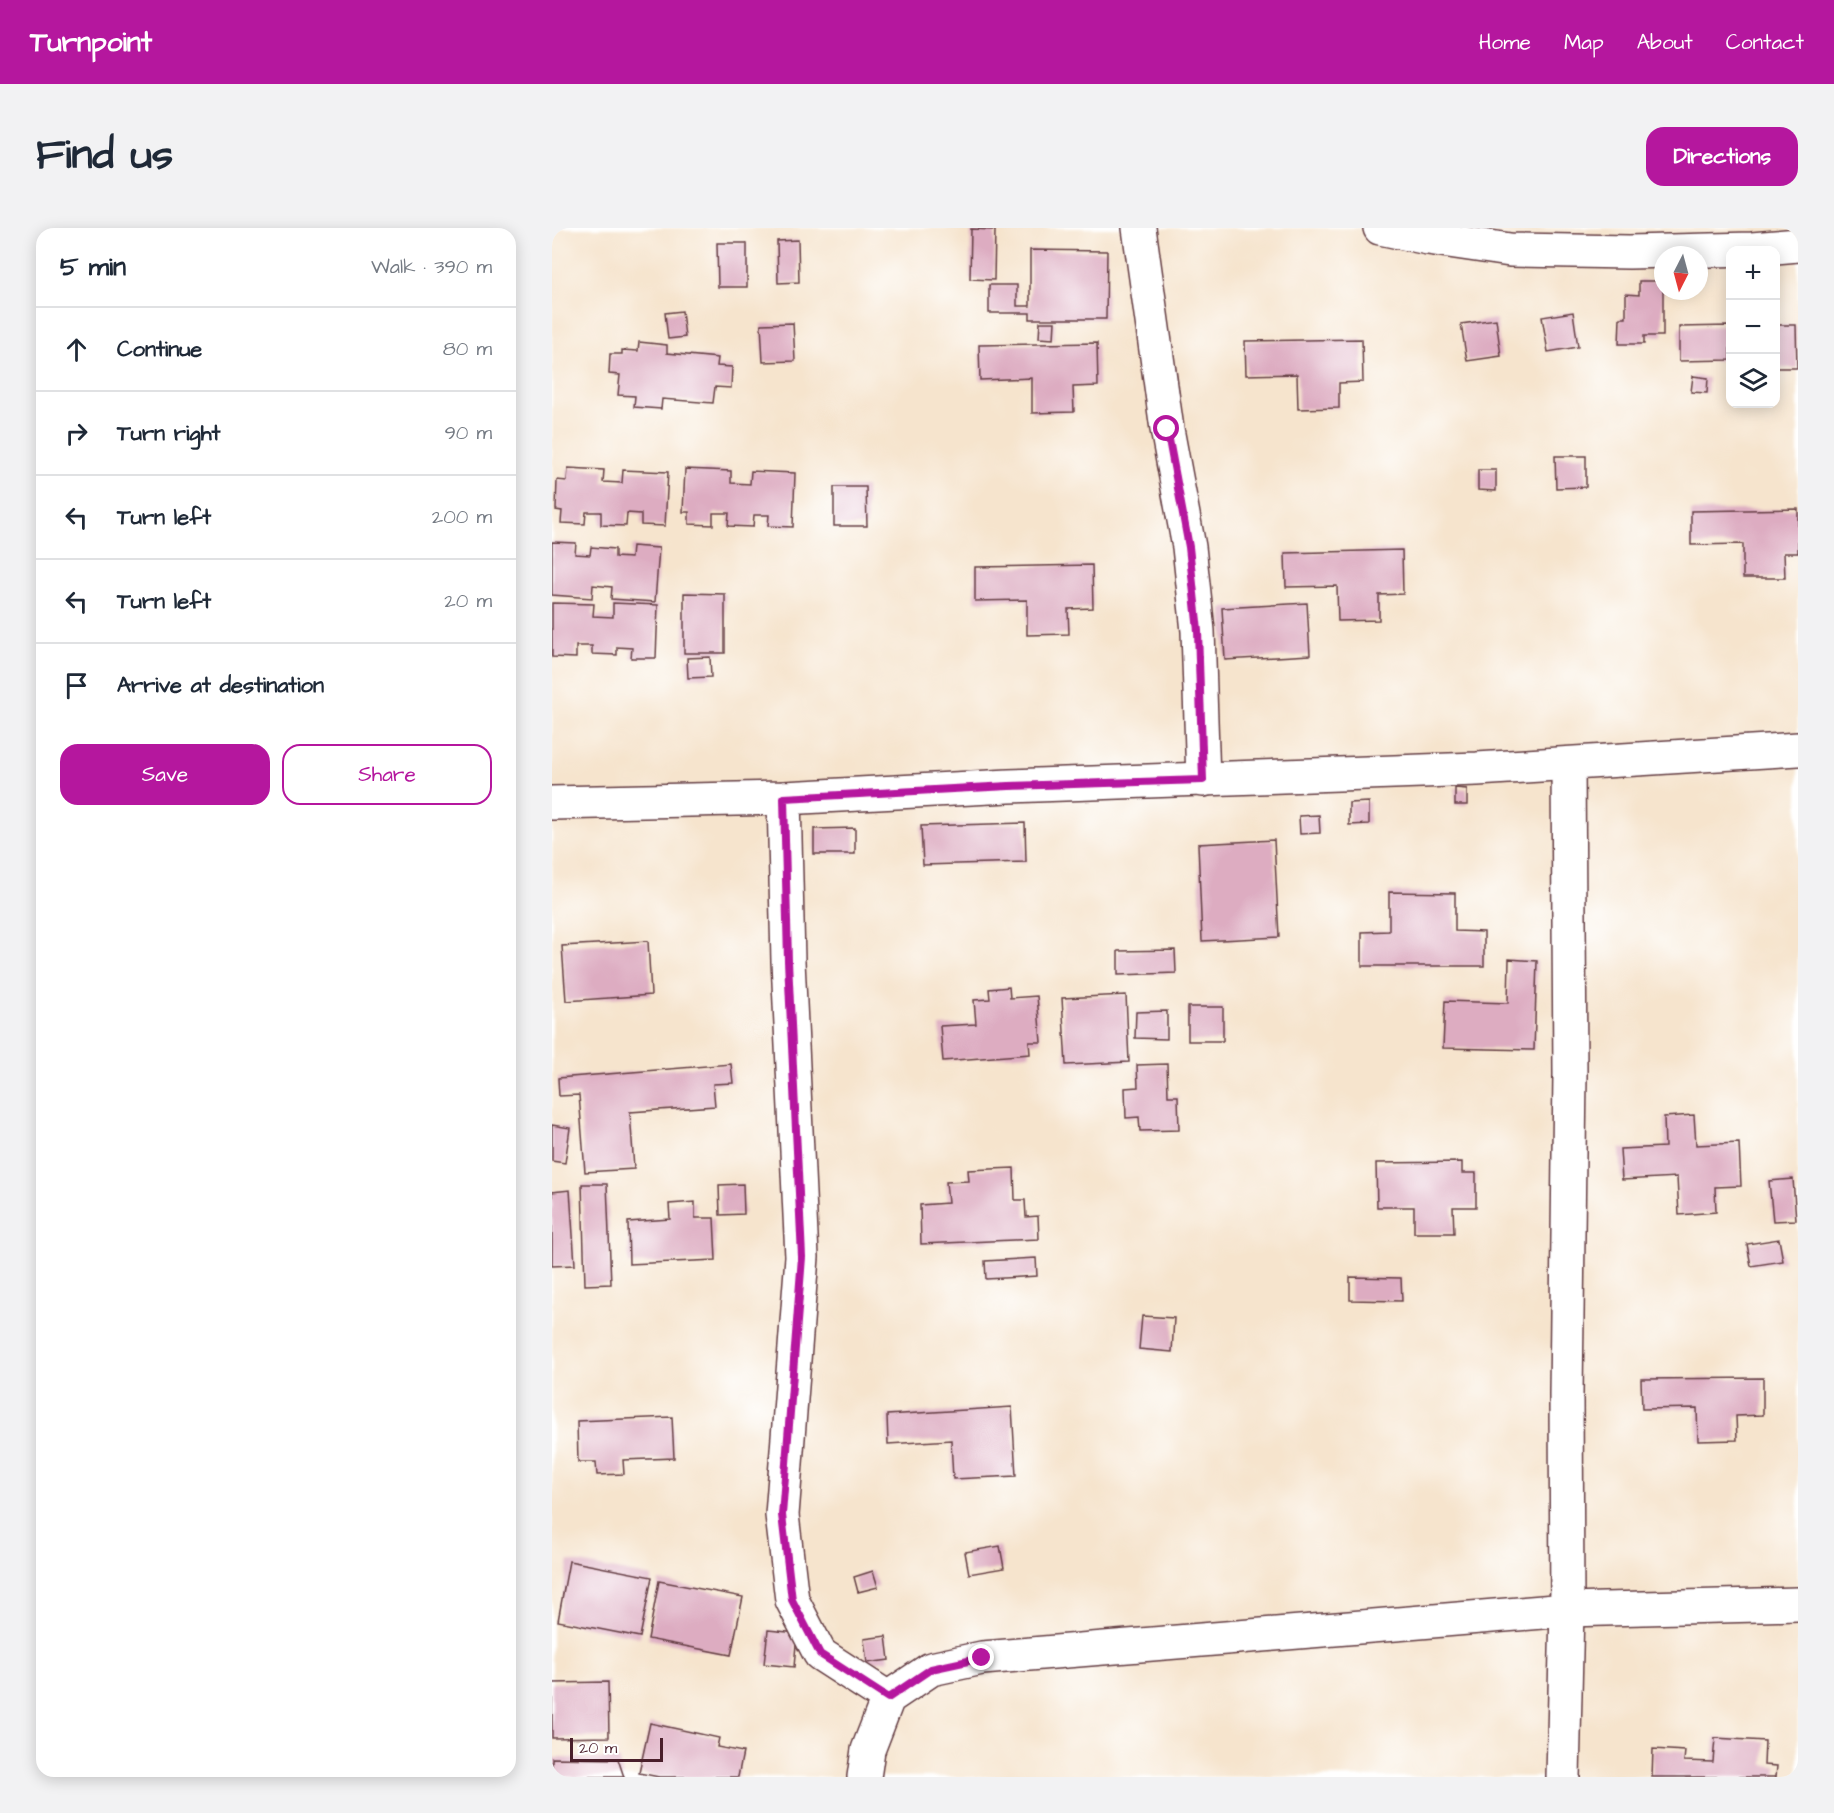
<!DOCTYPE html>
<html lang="en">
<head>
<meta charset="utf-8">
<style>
  :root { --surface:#fff; --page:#f2f2f3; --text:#1f2937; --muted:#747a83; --line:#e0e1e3; --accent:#b5179e }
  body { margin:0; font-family:"Architects Daughter",sans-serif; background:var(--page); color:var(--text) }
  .controls { position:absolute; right:18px; top:18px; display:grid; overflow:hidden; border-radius:12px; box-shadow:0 3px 15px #0003 }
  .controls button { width:54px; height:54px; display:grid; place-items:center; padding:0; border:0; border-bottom:2px solid var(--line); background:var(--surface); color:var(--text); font:30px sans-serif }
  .compass { position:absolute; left:1102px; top:18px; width:54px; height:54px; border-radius:50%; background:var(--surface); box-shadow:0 3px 15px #0003; rotate:186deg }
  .scale { position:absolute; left:18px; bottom:15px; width:93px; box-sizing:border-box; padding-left:6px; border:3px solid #4a1f2b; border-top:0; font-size:16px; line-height:21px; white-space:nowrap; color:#4a1f2b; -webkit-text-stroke:4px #fff; paint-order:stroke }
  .stop { position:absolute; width:18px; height:18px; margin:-14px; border:4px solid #b5179e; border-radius:50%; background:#fff }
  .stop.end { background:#b5179e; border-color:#fff; box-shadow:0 2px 6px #0008 }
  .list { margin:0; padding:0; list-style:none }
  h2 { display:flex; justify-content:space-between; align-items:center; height:78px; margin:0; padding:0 24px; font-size:26px }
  h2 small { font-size:20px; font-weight:400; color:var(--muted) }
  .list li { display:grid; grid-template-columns:39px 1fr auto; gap:18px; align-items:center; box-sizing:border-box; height:84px; padding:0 24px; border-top:2px solid var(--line) }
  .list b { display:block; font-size:22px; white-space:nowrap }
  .list em { font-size:20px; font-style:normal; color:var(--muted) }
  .actions { display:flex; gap:12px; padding:18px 24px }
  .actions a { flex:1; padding:14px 0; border:2px solid var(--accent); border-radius:18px; text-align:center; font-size:21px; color:var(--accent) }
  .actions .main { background:var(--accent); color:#fff }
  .icon { flex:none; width:33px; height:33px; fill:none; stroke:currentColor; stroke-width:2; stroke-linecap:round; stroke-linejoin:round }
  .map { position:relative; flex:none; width:1246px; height:1549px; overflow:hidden; border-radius:18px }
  header { display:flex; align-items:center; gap:36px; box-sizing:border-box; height:84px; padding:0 30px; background:var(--accent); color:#fff }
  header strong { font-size:28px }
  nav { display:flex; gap:33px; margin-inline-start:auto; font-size:21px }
  .intro { display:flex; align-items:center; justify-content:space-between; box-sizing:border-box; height:144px; padding:0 36px }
  h1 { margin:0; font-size:42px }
  .button { padding:15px 27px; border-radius:18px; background:var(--accent); color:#fff; font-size:21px; font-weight:700 }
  main { display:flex; gap:36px; padding:0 36px }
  aside { flex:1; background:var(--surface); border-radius:18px; box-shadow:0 3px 15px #0003 }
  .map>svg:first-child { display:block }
  .building { fill:#ddacc1 }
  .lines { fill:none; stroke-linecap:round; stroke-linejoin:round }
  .minor-casing { stroke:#643d43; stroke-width:36 }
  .minor { stroke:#fff; stroke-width:33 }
  .route { stroke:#b5179e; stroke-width:8 }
</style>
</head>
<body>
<header>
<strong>Turnpoint</strong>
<nav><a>Home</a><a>Map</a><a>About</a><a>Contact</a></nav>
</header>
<div class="intro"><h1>Find us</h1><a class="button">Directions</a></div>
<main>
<aside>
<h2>5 min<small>Walk · 390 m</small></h2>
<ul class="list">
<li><svg class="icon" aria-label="ahead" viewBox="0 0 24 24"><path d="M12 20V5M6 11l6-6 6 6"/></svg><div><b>Continue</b></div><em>80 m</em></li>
<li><svg class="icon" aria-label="right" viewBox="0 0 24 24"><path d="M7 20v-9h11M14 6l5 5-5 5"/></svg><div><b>Turn right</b></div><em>90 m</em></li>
<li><svg class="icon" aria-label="left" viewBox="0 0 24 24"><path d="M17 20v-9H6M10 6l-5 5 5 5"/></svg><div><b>Turn left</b></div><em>200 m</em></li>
<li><svg class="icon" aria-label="left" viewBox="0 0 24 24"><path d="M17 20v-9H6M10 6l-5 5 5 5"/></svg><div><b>Turn left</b></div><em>20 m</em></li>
<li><svg class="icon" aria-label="arrive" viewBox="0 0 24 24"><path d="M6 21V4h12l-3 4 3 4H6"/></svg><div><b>Arrive at destination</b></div></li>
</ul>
<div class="actions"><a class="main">Save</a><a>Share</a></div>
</aside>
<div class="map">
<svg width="1246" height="1549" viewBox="0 0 1246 1549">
  <rect width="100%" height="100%" fill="#fff"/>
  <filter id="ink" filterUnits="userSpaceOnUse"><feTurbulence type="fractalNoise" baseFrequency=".0167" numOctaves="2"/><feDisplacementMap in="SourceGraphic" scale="12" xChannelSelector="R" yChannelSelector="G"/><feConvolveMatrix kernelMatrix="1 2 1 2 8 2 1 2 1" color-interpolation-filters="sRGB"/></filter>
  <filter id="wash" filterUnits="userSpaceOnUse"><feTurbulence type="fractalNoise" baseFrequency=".008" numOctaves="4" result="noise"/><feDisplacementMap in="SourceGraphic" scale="24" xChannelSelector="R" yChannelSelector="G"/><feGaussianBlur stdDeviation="1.35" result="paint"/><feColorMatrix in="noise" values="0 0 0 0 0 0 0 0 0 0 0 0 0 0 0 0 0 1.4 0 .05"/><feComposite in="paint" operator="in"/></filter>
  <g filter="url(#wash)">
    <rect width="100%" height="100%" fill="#f6e4cd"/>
    <g id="blocks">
      <g class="building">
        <polygon points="419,1 443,2 442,52 418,51"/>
        <polygon points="246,12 247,54 226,55 225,13"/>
        <polygon points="165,15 195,15 195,59 166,59"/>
        <polygon points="478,22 555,23 554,91 478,91 478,85 437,85 437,57 465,57 465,78 478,78"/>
        <polygon points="1087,53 1111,53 1111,108 1092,108 1092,116 1067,116 1068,90 1074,90 1074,66 1087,67"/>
        <polygon points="130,83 133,109 116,111 113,85"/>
        <polygon points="1021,84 1026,119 996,124 990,89"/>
        <polygon points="944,91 949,128 915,133 909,96"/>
        <polygon points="488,94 503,94 502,111 487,110"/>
        <polygon points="241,95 243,133 211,134 209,96"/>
        <polygon points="1224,97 1244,97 1245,140 1224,140"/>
        <polygon points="1178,98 1178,132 1127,133 1127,99"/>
        <polygon points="810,111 811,154 787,155 787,180 746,181 745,146 694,147 693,113"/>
        <polygon points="87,114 115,117 115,125 166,130 165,138 180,139 179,160 163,159 161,175 110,171 109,181 82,179 83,168 66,167 68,147 57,146 58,126 70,126 70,122 86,123"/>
        <polygon points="545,115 546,158 521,159 522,184 480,185 480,150 428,152 427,117"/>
        <polygon points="1141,148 1156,150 1155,165 1139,164"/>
        <polygon points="1003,228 1034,228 1034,259 1004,260"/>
        <polygon points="16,240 52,242 51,254 70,255 71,242 116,244 113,298 89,297 89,286 75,285 74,298 49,297 49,284 34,284 33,296 9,295 10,283 4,282 5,252 15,253"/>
        <polygon points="133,241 179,243 179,255 198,256 199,243 243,245 241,299 216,298 217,287 202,287 201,299 176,298 177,285 161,285 161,297 137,296 137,284 131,284"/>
        <polygon points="926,242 944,242 944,263 926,262"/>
        <polygon points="282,259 314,259 315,298 282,298"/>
        <polygon points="1246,281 1246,325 1232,325 1233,350 1191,350 1191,316 1139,317 1139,283"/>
        <polygon points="0,314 24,315 23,326 38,327 39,319 63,321 63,329 79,330 80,318 107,320 103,374 59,371 60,359 41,357 40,370 0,367"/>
        <polygon points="850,322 851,366 827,367 827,392 786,393 785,358 734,359 733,325"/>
        <polygon points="540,337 541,380 516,381 517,406 475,407 475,372 423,373 423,339"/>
        <polygon points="132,365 173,366 173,425 132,425"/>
        <polygon points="0,375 42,376 41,388 61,389 61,375 106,377 104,430 79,430 80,420 65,419 65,427 40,426 40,418 24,418 24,430 0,429"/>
        <polygon points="755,375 758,427 673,432 670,380"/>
        <polygon points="158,429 159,449 136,450 135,430"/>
        <polygon points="903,560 915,561 915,577 903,577"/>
        <polygon points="817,574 817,596 797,597 797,575"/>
        <polygon points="767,587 768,605 748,606 747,588"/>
        <polygon points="473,595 474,634 371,637 369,598"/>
        <polygon points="303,600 303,626 262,626 262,601"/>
        <polygon points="722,612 727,709 650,713 646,616"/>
        <polygon points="837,664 903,665 903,703 932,704 932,738 810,738 810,704 837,703"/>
        <polygon points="96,713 99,767 14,773 10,718"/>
        <polygon points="623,722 624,745 566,747 566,723"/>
        <polygon points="957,731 985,733 982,822 891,820 893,773 956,775"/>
        <polygon points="457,759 458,770 485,768 489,814 477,814 478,826 391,833 388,798 424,796 422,772 438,771 437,761"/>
        <polygon points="574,767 577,834 514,837 510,770"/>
        <rect x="636" y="779" width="35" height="34"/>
        <polygon points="615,783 615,811 583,810 584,784"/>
        <polygon points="179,836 181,855 161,856 163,878 78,884 82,941 33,944 27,867 7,868 6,850"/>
        <polygon points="615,836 616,868 626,868 627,902 588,903 587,889 574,890 573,860 586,859 585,837"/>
        <polygon points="1142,887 1144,917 1187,915 1189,958 1163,959 1164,984 1127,987 1125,949 1070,952 1068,921 1113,919 1112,889"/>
        <polygon points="0,897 18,900 13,935 0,933"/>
        <polygon points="910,934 910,945 924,945 924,979 901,979 902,1005 862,1005 862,979 825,979 824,935"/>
        <polygon points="462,940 463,972 473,972 474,989 486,988 487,1011 369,1016 368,977 396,975 394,954 417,953 416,942"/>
        <polygon points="1241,951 1244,992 1221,993 1217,953"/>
        <polygon points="30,956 55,956 59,1056 33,1057"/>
        <polygon points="191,956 192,986 168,987 167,957"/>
        <polygon points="18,962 23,1037 0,1038 0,964"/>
        <polygon points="143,974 143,990 162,990 164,1032 77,1036 76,994 118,991 117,976"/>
        <polygon points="1227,1011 1231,1033 1199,1038 1195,1016"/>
        <polygon points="484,1030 485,1048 434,1051 433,1033"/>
        <polygon points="798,1049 849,1050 850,1073 798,1072"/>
        <polygon points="590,1088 622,1090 620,1124 587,1121"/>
        <polygon points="1211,1150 1211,1187 1184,1188 1185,1212 1146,1213 1145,1180 1090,1181 1089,1151"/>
        <polygon points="460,1179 464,1248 401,1251 399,1212 336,1216 335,1187"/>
        <polygon points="120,1189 122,1230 71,1232 72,1246 45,1247 44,1234 26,1234 25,1193"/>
        <polygon points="448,1318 452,1340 417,1346 413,1324"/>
        <polygon points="17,1333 100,1349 88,1409 6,1393"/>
        <polygon points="321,1343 326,1359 306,1364 302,1349"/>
        <polygon points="107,1353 191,1369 179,1427 96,1411"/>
        <polygon points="216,1402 245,1405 242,1439 212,1436"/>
        <polygon points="334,1408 337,1432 315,1435 312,1411"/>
        <polygon points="56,1454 57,1509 0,1510 0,1455"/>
        <polygon points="98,1495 167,1510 165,1519 191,1524 186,1549 107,1549 87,1545"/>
        <polygon points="1163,1510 1213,1513 1212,1537 1225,1538 1224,1549 1100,1549 1101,1521 1133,1523 1132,1533 1161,1534"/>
        <polygon points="0,1530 66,1531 72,1549 0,1549"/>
      </g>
    </g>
  </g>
  <g filter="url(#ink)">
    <use href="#blocks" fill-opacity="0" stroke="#643d43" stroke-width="1.5"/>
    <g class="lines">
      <g class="minor-casing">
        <g id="minor">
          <polyline points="587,0 615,201 637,319 646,403 651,552"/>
          <polyline points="828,0 876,10 958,22 1077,24 1200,21 1246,17"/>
          <polyline points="232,570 236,733 250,1029 230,1287 240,1372 268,1426 336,1470"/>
          <polyline points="0,575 232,570 457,558 925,541 1246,521"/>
          <polyline points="312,1549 316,1522 336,1470 379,1441 430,1430 1015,1382 1246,1376"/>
          <polyline points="1011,1549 1015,1382 1014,1166 1018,846 1016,536"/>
        </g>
      </g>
      <use href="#minor" class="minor"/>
    </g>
  </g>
  <g class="lines" filter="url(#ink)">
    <polyline class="route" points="430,1430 379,1441 336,1470 268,1426 240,1372 230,1287 250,1029 236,733 232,570 457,558 651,552 646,403 637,319 615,201"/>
  </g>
</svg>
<div class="controls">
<button>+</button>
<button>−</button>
<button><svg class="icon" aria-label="layers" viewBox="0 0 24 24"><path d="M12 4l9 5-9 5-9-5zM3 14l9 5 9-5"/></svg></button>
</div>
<svg class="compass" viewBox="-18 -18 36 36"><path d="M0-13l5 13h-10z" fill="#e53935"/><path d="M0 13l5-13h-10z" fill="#747a83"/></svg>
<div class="scale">20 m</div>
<div class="stop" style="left:615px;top:201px"></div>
<div class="stop end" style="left:430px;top:1430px"></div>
</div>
</main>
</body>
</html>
